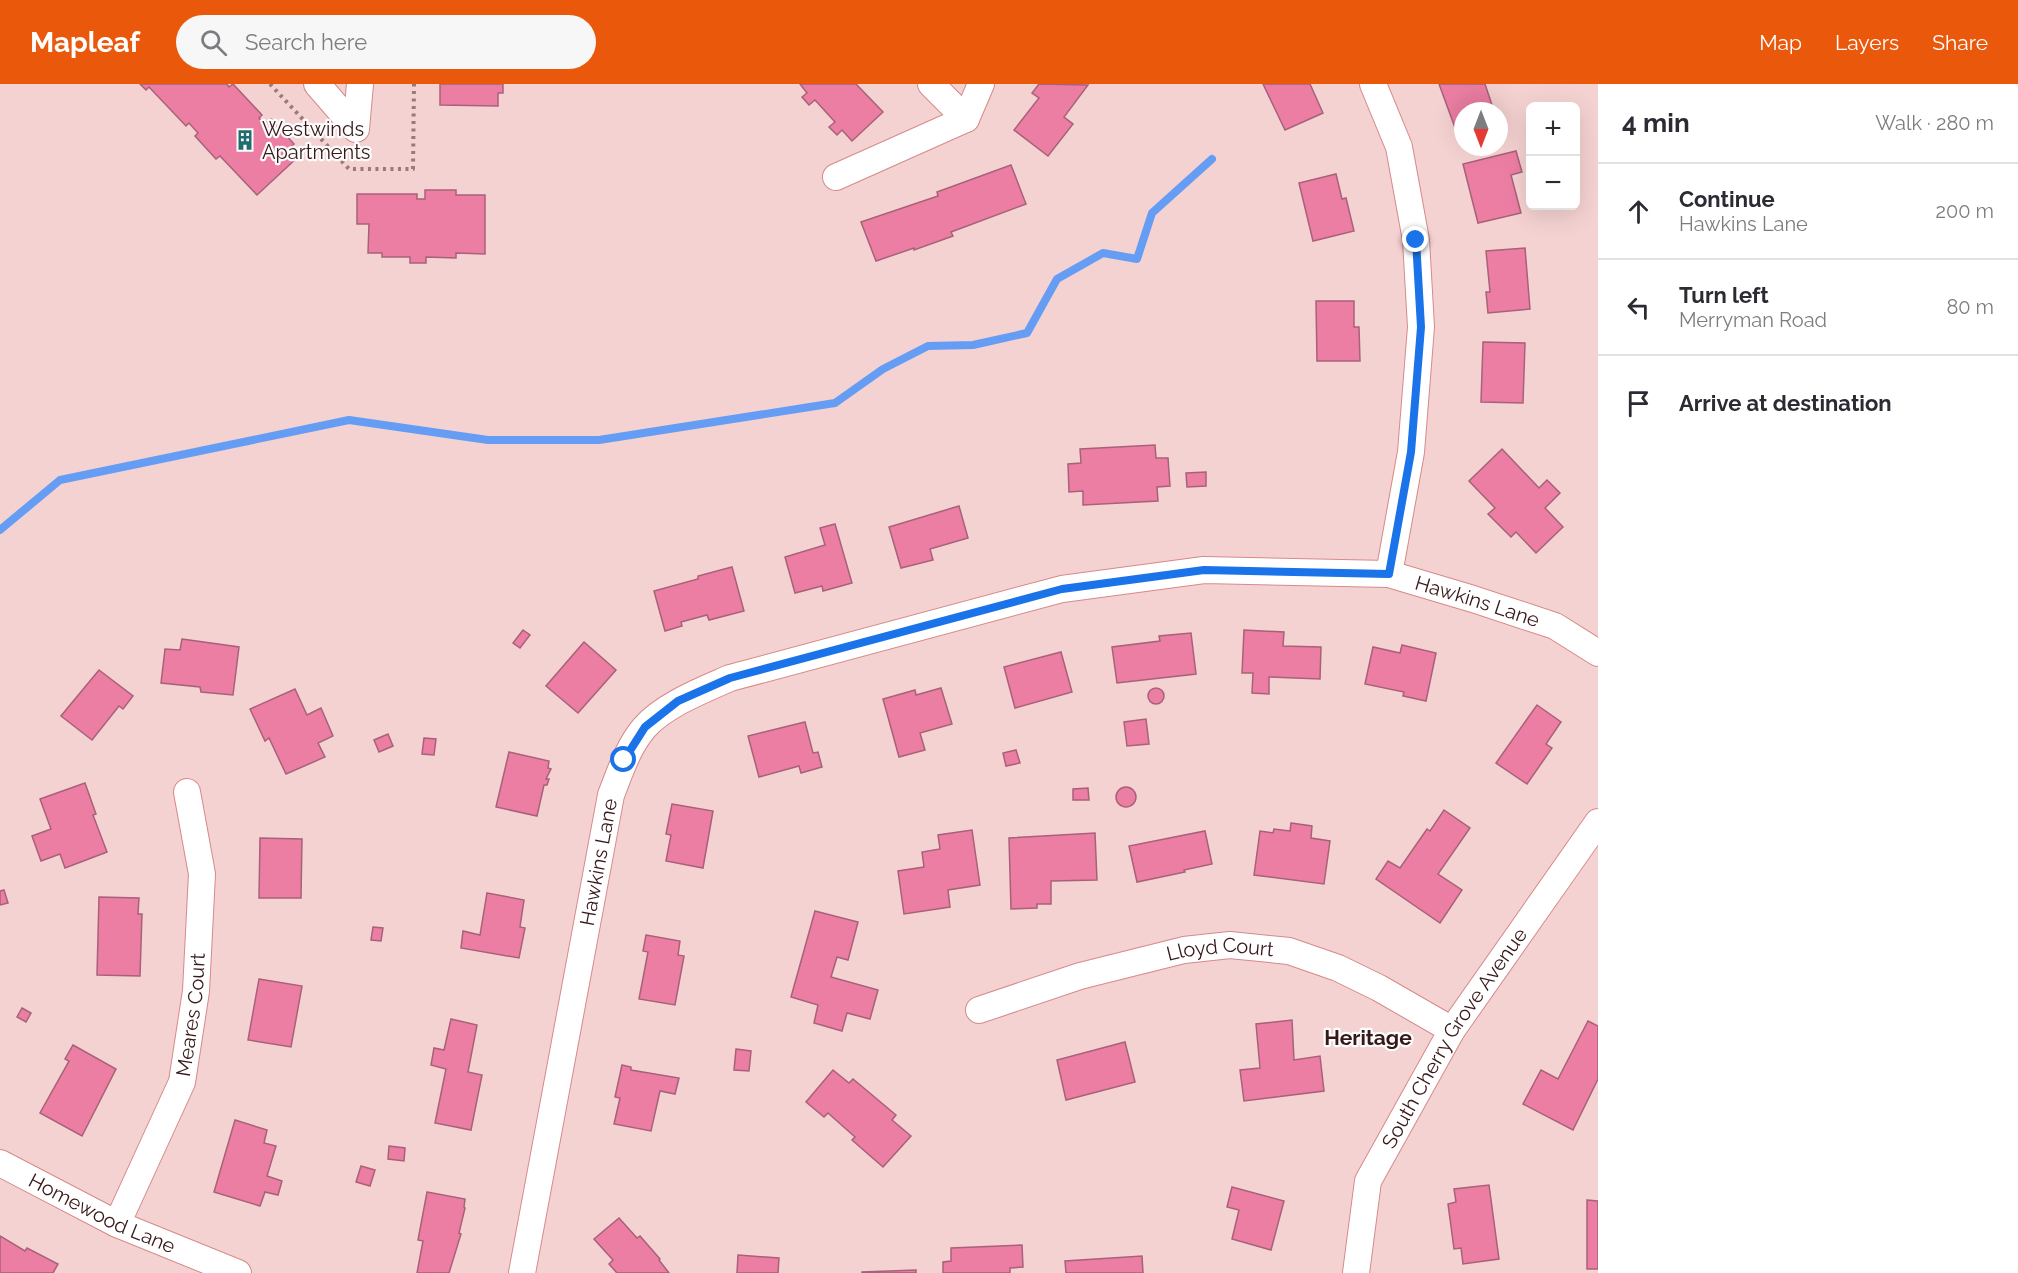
<!DOCTYPE html>
<html lang="en">
<head>
<meta charset="utf-8">
<style>
  :root { --surface:#fff; --page:#f7f7f7; --text:#2b2b33; --muted:#7c7c81; --line:#e1e1e2; --accent:#ea580c }
  body { margin:0; font-family:Raleway,sans-serif; background:var(--page); color:var(--text) }
  .controls { position:absolute; right:18px; top:18px; display:grid; overflow:hidden; border-radius:9px; box-shadow:0 6px 24px #0002 }
  .controls button { width:54px; height:54px; display:grid; place-items:center; padding:0; border:0; border-bottom:2px solid var(--line); background:var(--surface); color:var(--text); font:30px sans-serif }
  .compass { position:absolute; left:1454px; top:18px; width:54px; height:54px; border-radius:50%; background:var(--surface); box-shadow:0 6px 24px #0002; rotate:180deg }
  .stop { position:absolute; width:18px; height:18px; margin:-14px; border:4px solid #1a73e8; border-radius:50%; background:#fff }
  .stop.end { background:#1a73e8; border-color:#fff; box-shadow:0 2px 6px #0008 }
  .list { margin:0; padding:0; list-style:none }
  h2 { display:flex; justify-content:space-between; align-items:center; height:78px; margin:0; padding:0 24px; font-size:26px }
  h2 small { font-size:20px; font-weight:400; color:var(--muted) }
  .list li { display:grid; grid-template-columns:39px 1fr auto; gap:18px; align-items:center; box-sizing:border-box; height:96px; padding:0 24px; border-top:2px solid var(--line) }
  .list b { display:block; font-size:22px; white-space:nowrap }
  .list p { margin:0; font-size:20px; white-space:nowrap; color:var(--muted) }
  .list em { font-size:20px; font-style:normal; color:var(--muted) }
  .icon { flex:none; width:33px; height:33px; fill:none; stroke:currentColor; stroke-width:2; stroke-linecap:round; stroke-linejoin:round }
  .map { position:relative; flex:none; width:1598px; height:1189px; overflow:hidden }
  header { display:flex; align-items:center; gap:36px; box-sizing:border-box; height:84px; padding:0 30px; background:var(--accent); color:#fff }
  header strong { font-size:28px }
  nav { display:flex; gap:33px; margin-inline-start:auto; font-size:21px }
  .search { width:420px; height:54px; background:var(--page); display:flex; align-items:center; gap:15px; box-sizing:border-box; padding:0 21px; border-radius:33px; color:var(--muted); font-size:22px }
  main { display:flex }
  aside { flex:1; background:var(--surface) }
  .map>svg:first-child { display:block }
  .lines { fill:none; stroke-linecap:round; stroke-linejoin:round }
  .stream { stroke:#659df4; stroke-width:8 }
  .building { fill:#ec7ea4; stroke:#a86179; stroke-width:1.5 }
  .minor-casing { stroke:#d7898a; stroke-width:28 }
  .path { stroke:#997979; stroke-width:4; stroke-dasharray:3 4.5; stroke-linecap:butt }
  .minor { stroke:#fff; stroke-width:26 }
  .route { stroke:#1a73e8; stroke-width:8 }
  .labels { text-anchor:middle; dominant-baseline:central; stroke-width:4.5; stroke-linejoin:round; paint-order:stroke }
  .poi-label { font-size:20px; fill:#371819; stroke:#fcfcfc; text-anchor:start }
  .street-label { font-size:20px; fill:#371819; stroke:#fcfcfc }
  .neighbourhood-label { font-size:21px; font-weight:bold; fill:#371819; stroke:#fcfcfc }
</style>
</head>
<body>
<header>
<strong>Mapleaf</strong>
<div class="search"><svg class="icon" aria-label="search" viewBox="0 0 24 24"><circle cx="10" cy="10" r="6"/><path d="M15 15l6 6"/></svg>Search here</div>
<nav><a>Map</a><a>Layers</a><a>Share</a></nav>
</header>
<main>
<div class="map">
<svg width="1598" height="1189" viewBox="0 0 1598 1189">
  <rect width="100%" height="100%" fill="#f4d2d1"/>
  <g class="lines">
    <polyline class="stream" points="0,446 60,396 349,336 488,356 599,356 835,319 883,285 928,262 973,261 1027,249 1057,195 1103,169 1137,175 1152,129 1212,75"/>
  </g>
  <g class="building">
    <polygon points="140,0 227,0 229,3 233,0 262,31 259,34 264,40 271,35 294,60 291,63 299,72 257,111 220,72 216,75 195,52 198,49 189,39 186,42 149,3 146,6"/>
    <polygon points="440,0 503,0 503,9 498,9 498,22 440,21"/>
    <polygon points="800,0 856,0 883,28 852,57 842,46 837,51 829,43 835,38 815,16 809,21 802,13 807,9"/>
    <polygon points="1039,0 1088,1 1064,33 1073,40 1048,72 1014,46 1039,14 1032,9"/>
    <polygon points="1263,0 1310,0 1323,29 1285,46"/>
    <polygon points="1439,0 1485,0 1494,27 1463,27 1463,47 1457,49"/>
    <polygon points="1516,67 1522,88 1511,91 1521,129 1478,139 1463,80"/>
    <polygon points="1011,81 1026,120 951,148 953,152 914,166 914,164 876,177 861,138 938,112 937,108"/>
    <polygon points="1336,90 1342,115 1346,114 1354,147 1313,157 1299,99"/>
    <polygon points="425,106 456,106 456,111 485,111 485,170 456,169 456,174 426,173 426,179 410,179 410,173 382,173 382,169 368,169 369,140 357,140 357,110 417,110 417,115 425,115"/>
    <polygon points="1525,164 1530,225 1488,229 1486,208 1490,208 1486,167"/>
    <polygon points="1316,217 1354,217 1354,243 1359,243 1360,277 1317,277"/>
    <polygon points="1483,258 1525,259 1523,319 1481,318"/>
    <polygon points="1155,361 1156,374 1168,374 1170,402 1157,403 1158,417 1083,421 1083,407 1069,408 1068,380 1081,379 1080,365"/>
    <polygon points="1502,365 1539,404 1547,396 1560,409 1545,424 1563,443 1536,469 1516,448 1511,453 1488,430 1495,424 1469,397"/>
    <polygon points="1206,388 1206,402 1187,403 1186,389"/>
    <polygon points="959,422 968,454 930,465 933,476 901,484 889,443"/>
    <polygon points="835,440 852,499 823,507 822,502 795,509 785,473 825,461 820,444"/>
    <polygon points="732,483 744,527 709,536 707,531 681,538 682,542 665,547 654,507 698,495 698,492"/>
    <polygon points="523,546 530,551 520,564 513,559"/>
    <polygon points="1244,546 1284,548 1283,562 1321,563 1320,595 1269,593 1269,610 1252,609 1253,589 1242,589"/>
    <polygon points="1191,549 1196,590 1117,599 1112,563 1160,557 1159,552"/>
    <polygon points="182,555 239,563 233,611 201,608 200,603 161,599 165,565 180,566"/>
    <polygon points="584,558 616,586 578,629 546,602"/>
    <polygon points="1402,561 1436,569 1426,617 1403,612 1404,608 1365,600 1373,563 1400,569"/>
    <polygon points="1061,568 1072,608 1015,624 1004,583"/>
    <polygon points="99,586 133,612 123,625 119,622 92,656 61,632"/>
    <polygon points="941,604 952,640 920,649 925,666 899,673 883,615 915,606 916,611"/>
    <circle cx="1156" cy="612" r="8"/>
    <polygon points="295,605 307,631 321,624 333,652 318,659 325,673 286,690 269,654 265,657 250,625"/>
    <polygon points="1537,621 1561,638 1546,660 1552,664 1527,700 1496,679"/>
    <polygon points="1146,635 1149,660 1127,662 1124,638"/>
    <polygon points="805,638 813,669 818,668 822,683 801,689 799,682 759,693 748,652"/>
    <polygon points="388,650 393,662 379,668 374,656"/>
    <polygon points="424,654 436,655 434,671 422,670"/>
    <polygon points="1016,666 1020,679 1006,682 1003,669"/>
    <polygon points="509,668 549,677 548,684 551,685 546,695 549,695 547,701 544,701 537,732 496,723"/>
    <polygon points="85,699 96,730 93,731 107,768 65,784 60,770 41,777 32,752 51,745 40,715"/>
    <circle cx="1126" cy="713" r="10"/>
    <polygon points="1088,704 1089,716 1073,716 1073,705"/>
    <polygon points="672,720 713,727 703,784 666,777 671,751 666,750"/>
    <polygon points="1444,726 1470,744 1438,790 1462,806 1440,839 1376,795 1388,777 1400,784 1427,745 1430,747"/>
    <polygon points="1291,739 1312,742 1311,754 1330,757 1324,800 1254,791 1260,747 1273,749 1274,745 1290,747"/>
    <polygon points="972,746 980,801 948,806 950,823 904,830 898,787 924,783 922,768 940,765 938,751"/>
    <polygon points="1205,747 1212,780 1184,786 1185,788 1137,798 1129,762"/>
    <polygon points="1095,749 1097,796 1051,797 1051,820 1037,820 1037,824 1011,825 1009,754"/>
    <polygon points="260,754 302,755 301,814 259,814"/>
    <polygon points="4,806 8,819 0,821 0,807"/>
    <polygon points="487,809 524,816 520,843 525,844 519,874 461,864 463,847 480,851"/>
    <polygon points="99,813 139,814 138,830 142,830 140,892 97,891"/>
    <polygon points="815,827 858,838 848,876 837,873 831,893 878,906 870,935 847,929 842,947 814,939 818,921 791,913"/>
    <polygon points="373,843 383,844 381,857 371,856"/>
    <polygon points="646,851 680,857 678,871 684,872 675,921 639,915 648,868 643,867"/>
    <polygon points="259,895 302,902 291,963 248,956"/>
    <polygon points="22,924 31,929 26,938 17,933"/>
    <polygon points="451,935 477,941 468,988 482,991 471,1046 435,1039 446,985 431,981 434,964 444,966"/>
    <polygon points="1292,936 1294,976 1320,972 1324,1007 1244,1017 1240,986 1260,984 1256,940"/>
    <polygon points="1588,937 1598,942 1598,995 1573,1046 1523,1020 1541,986 1558,995"/>
    <polygon points="1125,958 1135,998 1066,1016 1057,976"/>
    <polygon points="73,961 116,985 82,1052 40,1029 69,977 65,975"/>
    <polygon points="736,965 751,967 749,987 734,986"/>
    <polygon points="622,981 631,983 631,986 679,994 675,1010 660,1007 651,1047 614,1040 620,1014 615,1013"/>
    <polygon points="833,986 849,999 853,995 896,1031 892,1036 911,1052 883,1083 852,1056 855,1053 828,1029 824,1033 806,1018"/>
    <polygon points="235,1036 267,1046 264,1059 276,1062 267,1092 282,1097 278,1111 265,1108 260,1122 214,1108"/>
    <polygon points="389,1062 405,1064 404,1077 388,1075"/>
    <polygon points="361,1082 375,1086 370,1102 356,1098"/>
    <polygon points="1489,1101 1499,1175 1463,1180 1461,1164 1454,1165 1448,1120 1456,1118 1454,1105"/>
    <polygon points="1232,1103 1284,1117 1271,1166 1232,1155 1239,1126 1227,1123"/>
    <polygon points="427,1108 465,1115 464,1123 465,1124 459,1149 461,1150 449,1189 417,1189 423,1157 418,1156"/>
    <polygon points="1587,1116 1598,1117 1598,1185 1587,1185"/>
    <polygon points="619,1134 637,1154 640,1152 660,1175 659,1176 669,1189 617,1189 609,1180 613,1176 594,1155"/>
    <polygon points="0,1152 25,1167 27,1164 58,1180 53,1189 0,1189"/>
    <polygon points="1022,1161 1023,1183 1010,1184 1010,1189 943,1189 943,1178 951,1177 951,1164"/>
    <polygon points="738,1171 779,1174 778,1189 737,1189"/>
    <polygon points="1142,1172 1143,1189 1066,1189 1065,1177"/>
    <polygon points="916,1186 916,1189 862,1189 862,1188"/>
  </g>
  <g class="lines">
    <g class="minor-casing">
      <g id="minor">
        <polyline points="317,0 356,45 360,0"/>
        <polyline points="931,0 966,35"/>
        <polyline points="1373,0 1399,63 1416,156 1421,243 1411,368 1389,490"/>
        <polyline points="836,93 966,35 981,0"/>
        <path id="s1" d="M979,926L1080,892L1184,866L1230,861L1289,867L1338,884L1379,904L1452,946"/>
        <path id="s2" d="M0,1079L117,1140L238,1189"/>
        <path id="s3" d="M117,1140L182,998L196,907L202,790L187,708"/>
        <path id="s4" d="M522,1189L611,711C620,688 628,663 644,644C664,621 703,606 730,594L1062,505L1204,486L1389,490L1473,515L1555,542L1598,569"/>
        <path id="s5" d="M1356,1189L1368,1097L1452,946L1598,738"/>
      </g>
    </g>
    <polyline class="path" points="270,0 349,85 413,85 414,0"/>
    <use href="#minor" class="minor"/>
  </g>
  <g class="lines">
    <polyline class="route" points="624,676 645,643 678,617 730,594 1062,505 1204,486 1389,490 1411,368 1421,243 1416,156"/>
  </g>
  <defs>
    <g id="building-bare" transform="scale(1.62)"><path d="M-4-6H4V6H1V3H-1V6H-4ZM-2.5-4.3h1.7v1.8h-1.7ZM.8-4.3h1.7v1.8H.8ZM-2.5-1h1.7V.8h-1.7ZM.8-1h1.7V.8H.8Z" fill="#206c6f" stroke="#fcfcfc" stroke-width="2.5" paint-order="stroke"/></g>
  </defs>
  <g fill-rule="evenodd">
    <use href="#building-bare" x="245" y="56"/>
  </g>
  <g class="labels">
    <g class="poi-label">
      <text x="262" y="45">Westwinds<tspan x="262" dy="23">Apartments</tspan></text>
    </g>
    <g class="street-label">
      <text stroke="none"><textPath href="#s4" startOffset="1426">Hawkins Lane</textPath></text>
      <text stroke="none"><textPath href="#s4" startOffset="418">Hawkins Lane</textPath></text>
      <text stroke="none"><textPath href="#s1" startOffset="250">Lloyd Court</textPath></text>
      <text stroke="none"><textPath href="#s3" startOffset="224">Meares Court</textPath></text>
      <text stroke="none"><textPath href="#s5" startOffset="260">South Cherry Grove Avenue</textPath></text>
      <text stroke="none"><textPath href="#s2" startOffset="114">Homewood Lane</textPath></text>
    </g>
    <g class="neighbourhood-label">
      <text x="1368" y="953">Heritage</text>
    </g>
  </g>
</svg>
<div class="controls">
<button>+</button>
<button>−</button>
</div>
<svg class="compass" viewBox="-18 -18 36 36"><path d="M0-13l5 13h-10z" fill="#e53935"/><path d="M0 13l5-13h-10z" fill="#7c7c81"/></svg>
<div class="stop" style="left:624px;top:676px"></div>
<div class="stop end" style="left:1416px;top:156px"></div>
</div>
<aside>
<h2>4 min<small>Walk · 280 m</small></h2>
<ul class="list">
<li><svg class="icon" aria-label="ahead" viewBox="0 0 24 24"><path d="M12 20V5M6 11l6-6 6 6"/></svg><div><b>Continue</b><p>Hawkins Lane</p></div><em>200 m</em></li>
<li><svg class="icon" aria-label="left" viewBox="0 0 24 24"><path d="M17 20v-9H6M10 6l-5 5 5 5"/></svg><div><b>Turn left</b><p>Merryman Road</p></div><em>80 m</em></li>
<li><svg class="icon" aria-label="arrive" viewBox="0 0 24 24"><path d="M6 21V4h12l-3 4 3 4H6"/></svg><div><b>Arrive at destination</b></div></li>
</ul>
</aside>
</main>
</body>
</html>
